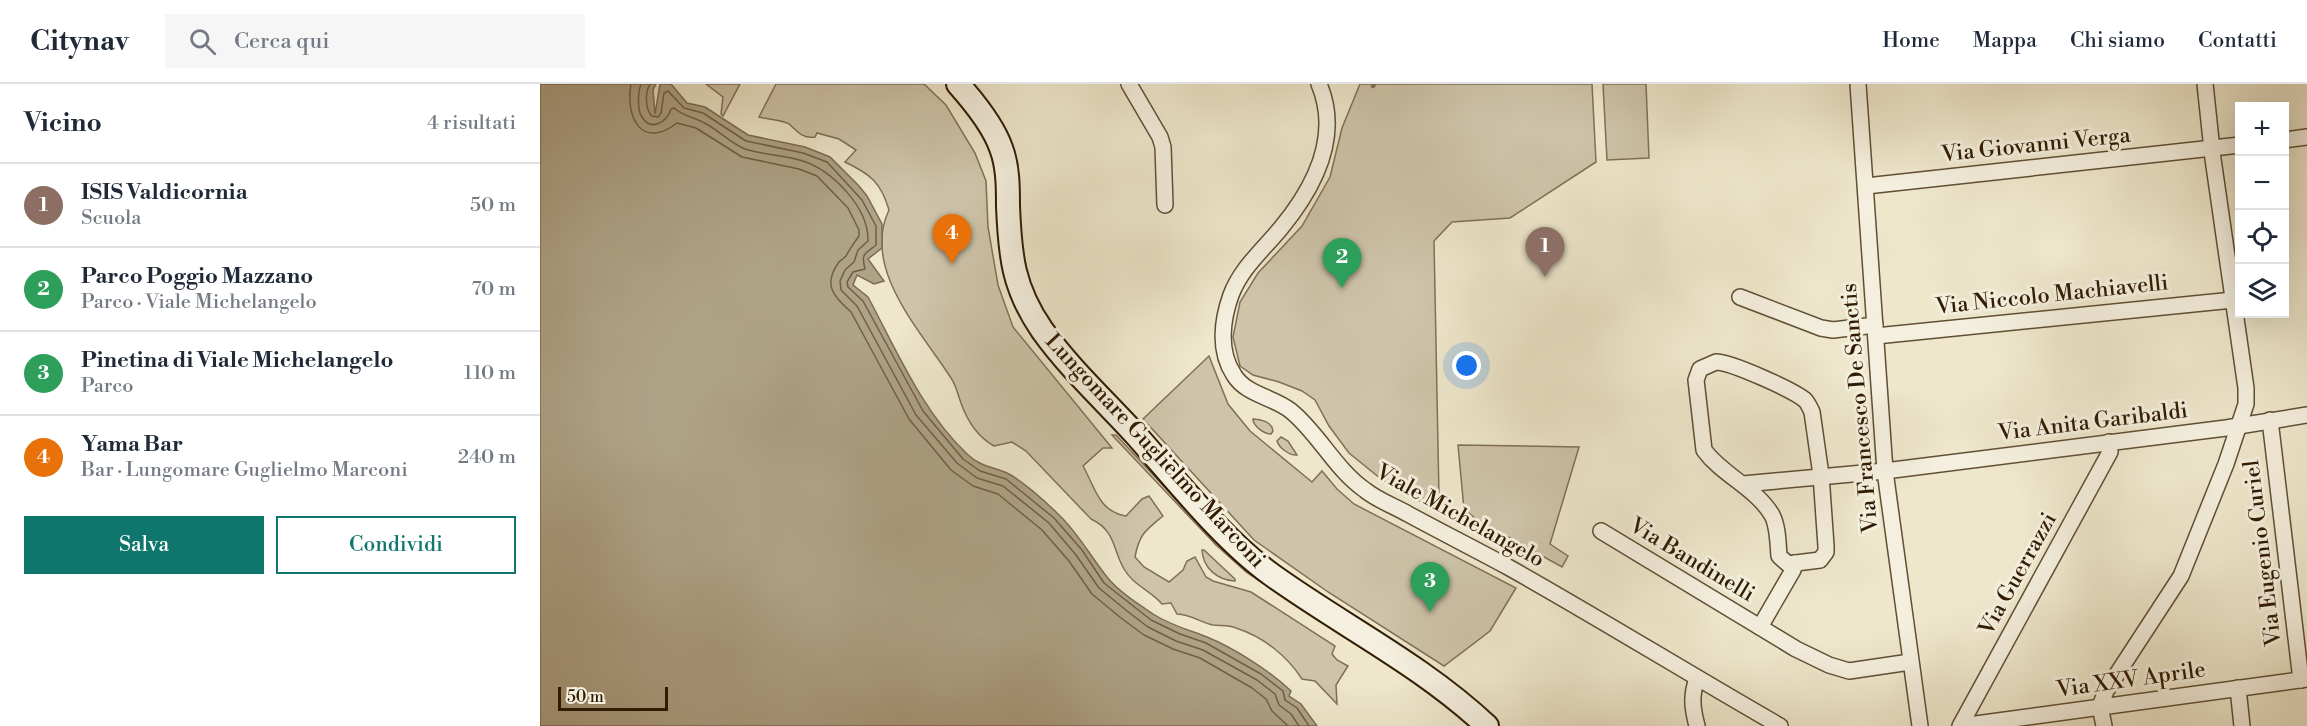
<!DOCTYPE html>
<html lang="it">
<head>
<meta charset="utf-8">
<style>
  :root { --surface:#fff; --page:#f6f6f7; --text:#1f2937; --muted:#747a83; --line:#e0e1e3; --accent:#0f766e }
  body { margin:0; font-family:"Libre Bodoni",serif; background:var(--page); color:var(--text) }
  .controls { position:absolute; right:18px; top:18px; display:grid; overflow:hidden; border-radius:0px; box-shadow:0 6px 24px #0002 }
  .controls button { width:54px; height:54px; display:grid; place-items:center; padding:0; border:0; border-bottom:2px solid var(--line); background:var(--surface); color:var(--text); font:30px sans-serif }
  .scale { position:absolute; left:18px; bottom:15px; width:110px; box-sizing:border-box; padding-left:6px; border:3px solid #311c02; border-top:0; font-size:16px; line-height:21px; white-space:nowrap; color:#311c02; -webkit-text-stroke:4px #f4efde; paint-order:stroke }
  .you { position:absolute; left:927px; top:282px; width:21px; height:21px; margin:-15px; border:4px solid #fff; border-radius:50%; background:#1a73e8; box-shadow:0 0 0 9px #1a73e833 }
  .badge { display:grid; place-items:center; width:39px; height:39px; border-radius:50%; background:var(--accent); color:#fff; font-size:20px; font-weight:700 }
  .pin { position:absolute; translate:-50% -50px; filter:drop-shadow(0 2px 3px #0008) }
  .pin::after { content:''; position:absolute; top:32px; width:21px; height:18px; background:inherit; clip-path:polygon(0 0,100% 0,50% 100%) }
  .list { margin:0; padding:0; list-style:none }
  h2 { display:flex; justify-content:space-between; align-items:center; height:78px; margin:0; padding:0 24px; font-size:26px }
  h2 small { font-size:20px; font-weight:400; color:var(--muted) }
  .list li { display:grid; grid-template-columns:39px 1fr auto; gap:18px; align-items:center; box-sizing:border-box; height:84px; padding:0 24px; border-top:2px solid var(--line) }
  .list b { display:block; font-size:22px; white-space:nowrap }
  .list p { margin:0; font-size:20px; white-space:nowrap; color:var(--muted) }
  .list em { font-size:20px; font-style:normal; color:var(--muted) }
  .actions { display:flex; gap:12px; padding:18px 24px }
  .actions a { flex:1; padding:14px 0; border:2px solid var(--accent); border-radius:0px; text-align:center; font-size:21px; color:var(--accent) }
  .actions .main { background:var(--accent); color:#fff }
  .icon { flex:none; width:33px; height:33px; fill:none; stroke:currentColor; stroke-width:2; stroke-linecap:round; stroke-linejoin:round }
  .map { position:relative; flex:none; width:1767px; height:642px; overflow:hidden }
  header { display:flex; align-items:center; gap:36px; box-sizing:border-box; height:84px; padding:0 30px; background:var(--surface); border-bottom:2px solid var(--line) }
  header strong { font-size:28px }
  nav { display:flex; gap:33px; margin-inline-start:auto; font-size:21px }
  .search { width:420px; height:54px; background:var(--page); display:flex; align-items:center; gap:15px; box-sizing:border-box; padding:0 21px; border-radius:0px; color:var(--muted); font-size:22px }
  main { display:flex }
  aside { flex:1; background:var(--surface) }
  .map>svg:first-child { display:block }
  .green { fill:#cec4aa; stroke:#807056; stroke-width:1.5 }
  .water { fill:#aea287; stroke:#7c6c52; stroke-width:1.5 }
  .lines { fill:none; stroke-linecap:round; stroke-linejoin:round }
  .shore { stroke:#705f44; stroke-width:1.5 }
  .stream { stroke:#7c6c52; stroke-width:4.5 }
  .street-casing { stroke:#604f34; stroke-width:18 }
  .secondary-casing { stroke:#311c02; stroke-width:26 }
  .street { stroke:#f4efde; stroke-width:15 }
  .secondary { stroke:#f4efde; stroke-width:22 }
  .labels { text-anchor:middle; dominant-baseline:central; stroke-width:6; stroke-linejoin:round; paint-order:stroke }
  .street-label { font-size:22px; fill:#311c02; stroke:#f4efde }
</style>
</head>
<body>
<header>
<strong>Citynav</strong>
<div class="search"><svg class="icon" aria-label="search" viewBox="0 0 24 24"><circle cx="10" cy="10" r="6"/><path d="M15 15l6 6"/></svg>Cerca qui</div>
<nav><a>Home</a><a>Mappa</a><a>Chi siamo</a><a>Contatti</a></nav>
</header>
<main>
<aside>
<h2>Vicino<small>4 risultati</small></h2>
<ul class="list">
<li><span class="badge" style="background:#8d6e63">1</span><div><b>ISIS Valdicornia</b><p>Scuola</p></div><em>50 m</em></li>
<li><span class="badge" style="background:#2e9e5b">2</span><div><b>Parco Poggio Mazzano</b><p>Parco · Viale Michelangelo</p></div><em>70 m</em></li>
<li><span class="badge" style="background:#2e9e5b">3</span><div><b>Pinetina di Viale Michelangelo</b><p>Parco</p></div><em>110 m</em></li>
<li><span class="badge" style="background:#e8710a">4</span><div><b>Yama Bar</b><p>Bar · Lungomare Guglielmo Marconi</p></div><em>240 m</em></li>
</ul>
<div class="actions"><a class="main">Salva</a><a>Condividi</a></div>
</aside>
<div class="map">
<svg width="1767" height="642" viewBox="0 0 1767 642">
  <rect width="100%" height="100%" fill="#eee7cc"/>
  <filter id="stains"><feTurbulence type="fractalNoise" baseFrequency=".00333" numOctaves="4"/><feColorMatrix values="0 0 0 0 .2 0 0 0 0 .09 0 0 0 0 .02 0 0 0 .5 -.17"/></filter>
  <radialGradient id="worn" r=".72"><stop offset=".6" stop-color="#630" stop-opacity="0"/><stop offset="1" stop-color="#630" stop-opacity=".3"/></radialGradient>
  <g class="green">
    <polygon points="166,0 200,0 183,32 181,30 183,13"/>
    <path d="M236,0H384L406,21L435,69L446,97L448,143L458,201L473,243L572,364H563L543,382C555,403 558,427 586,432L602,415L609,412L623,432C606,446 599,450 595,473L604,483L629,498L643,486L647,477L655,473L666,493L673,497L711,508L795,562L792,570L797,576L808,582L796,601L797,620L775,597L762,595C747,572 724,553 696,544C689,541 680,542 673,541C659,538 653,531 637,530L631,519L622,520C610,506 593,501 584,485C572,464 576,447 551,435L486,367L472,358L454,362C438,353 427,336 421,319C418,311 416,301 411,294C381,247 321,185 349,126C341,98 330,90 305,78L316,66L299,55L277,49L275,53C262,55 257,47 249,40C244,36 226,35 219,33Z"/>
    <polygon points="820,0 1052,0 1056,78 970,134 912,138 894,157 899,413 894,418 885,420 841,395 809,369 789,342 775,316 762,307 739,298 713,291 700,282 693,253 700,218 718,189 762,142 790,93 802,44"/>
    <polygon points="1063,0 1106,0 1109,74 1067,76"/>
    <polygon points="669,272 688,320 710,347 772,398 782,387 797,405 814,420 976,504 950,547 904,582 788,508 714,456 603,335"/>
    <path d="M713,335C721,335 732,338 733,347L731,350C724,350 713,342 713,335Z"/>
    <polygon points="572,351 576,351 662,443 704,484 796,544 796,547 706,488 676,461"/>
    <path d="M741,353L748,357L757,371C750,372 739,364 737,357Z"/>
    <polygon points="918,361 1039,363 1010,460 1028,472 1022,483 936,435 924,425"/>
    <path d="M662,466H664L695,495V497C677,496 663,484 662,466Z"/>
  </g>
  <path class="water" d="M0,0H116L113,6L115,30L120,0H131L147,19L165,23L208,51L265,63L290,73L319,102L327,112L342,140V164L328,175L344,197L334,200L317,191L313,201L328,213C357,267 382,327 427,370C439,382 453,383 467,389C480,395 506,418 517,429C537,447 550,472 567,493C578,507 598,520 613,530C630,541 649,546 667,553C694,564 730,587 751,607L749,612L761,620L777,642H0Z"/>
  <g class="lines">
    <g class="shore">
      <path d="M91,0C85,34 102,66 137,39L156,44L202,73L259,85L277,92L308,124L319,146V152C312,161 312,162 306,172C304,174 301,176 299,178C282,201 294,213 311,228L369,335L411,386L433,402L458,410L502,446L529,477L552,510L581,534L604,551L633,565L660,574L712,604L726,615L732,627L748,642"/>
      <path d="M101,0C98,8 97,26 102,33C111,48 127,38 131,25L134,24C142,31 149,32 158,36C175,42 188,58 205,65C224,71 244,71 263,77C293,87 329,124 328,157L318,166L314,178L305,186L300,197L301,206L317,222L376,331L417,379L437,394L463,402L509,439L536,471L559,504L587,527L608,543L636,557L663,566L717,596L735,610L739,621L751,630L759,642"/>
      <path d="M110,0C105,8 105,26 112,32L118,33L121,29L124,9L128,7L144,24L163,29L206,57L263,69L287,78L322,116L336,142V161C324,171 321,169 325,185L313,188L307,198L308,203L323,217L383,327L423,375L440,387L466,395L514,434L542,466L564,499L611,536L640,550L666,559L721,590L743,607L745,616L757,624L769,642"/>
    </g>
    <polyline class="stream" points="833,2 834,0"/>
    <g class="street-casing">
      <g id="street">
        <polyline points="589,0 620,53 623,63 625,121"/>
        <path d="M779,0C801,52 774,104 741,144C723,166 701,184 691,211C682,236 678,267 694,291C706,311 734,313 751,327C779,350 795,385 825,406C837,416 854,422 868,430C901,448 935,465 968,483C1059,534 1149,590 1240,642"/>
        <polyline points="1318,0 1345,387 1380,642"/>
        <polyline points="1744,56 1767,53"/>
        <polyline points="1326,102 1700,61"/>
        <polyline points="1200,213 1281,244 1293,246 1335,241"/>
        <polyline points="1336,252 1693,216"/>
        <path d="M1176,278C1191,278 1253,306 1265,316C1268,319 1270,324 1272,328L1281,391L1286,462V468L1280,476L1248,480L1239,472C1238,460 1238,442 1232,431C1215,403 1182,391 1164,366L1156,296L1160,285Z"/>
        <polyline points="1730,336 1761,596"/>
        <polyline points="1203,400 1345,387 1686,344 1767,331"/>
        <polyline points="1061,447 1256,565 1289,581 1309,587 1370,578"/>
        <polyline points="1220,543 1253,486 1255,479"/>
        <path d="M1157,594C1151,612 1152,623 1157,642"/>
        <polyline points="1698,604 1702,642"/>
        <polyline points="1420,642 1570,368 1569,358"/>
        <polyline points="1421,642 1767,595"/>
        <polyline points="1564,642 1560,622 1566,607 1641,492 1686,380 1706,320 1706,304 1673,75 1665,0"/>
      </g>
    </g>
    <g class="secondary-casing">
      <path id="secondary" d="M418,0C434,18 453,41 461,64C468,82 468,103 468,122C470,172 473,204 502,246C529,284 565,317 596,351C636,396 683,456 732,491C803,542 882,581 947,642"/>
    </g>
    <use href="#street" class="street"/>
    <use href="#secondary" class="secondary"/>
  </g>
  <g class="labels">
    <g class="street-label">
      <text transform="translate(1496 61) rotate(-6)">Via Giovanni Verga</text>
      <text transform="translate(1512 211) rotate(-6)">Via Niccolo Machiavelli</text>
      <text transform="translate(1320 324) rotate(-95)">Via Francesco De Sanctis</text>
      <text transform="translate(1553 338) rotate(-7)">Via Anita Garibaldi</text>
      <text transform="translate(615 367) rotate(47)">Lungomare Guglielmo Marconi</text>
      <text transform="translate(920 432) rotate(29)">Viale Michelangelo</text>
      <text transform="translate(1723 469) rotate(-97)">Via Eugenio Curiel</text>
      <text transform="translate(1152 476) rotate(31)">Via Bandinelli</text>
      <text transform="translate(1478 490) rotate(-61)">Via Guerrazzi</text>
      <text transform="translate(1591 596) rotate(-8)">Via XXV Aprile</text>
    </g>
  </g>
  <rect width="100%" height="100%" filter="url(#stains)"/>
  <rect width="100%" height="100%" fill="url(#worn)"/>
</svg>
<div class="controls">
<button>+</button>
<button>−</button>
<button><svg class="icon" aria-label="locate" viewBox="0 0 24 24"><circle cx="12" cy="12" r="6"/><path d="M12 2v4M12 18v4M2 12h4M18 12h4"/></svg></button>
<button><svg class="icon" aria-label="layers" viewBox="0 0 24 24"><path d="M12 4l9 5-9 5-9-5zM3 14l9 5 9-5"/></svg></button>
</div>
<div class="scale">50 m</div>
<div class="you"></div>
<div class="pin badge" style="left:1005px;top:193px;background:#8d6e63">1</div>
<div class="pin badge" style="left:802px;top:204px;background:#2e9e5b">2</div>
<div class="pin badge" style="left:890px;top:528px;background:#2e9e5b">3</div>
<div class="pin badge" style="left:412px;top:180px;background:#e8710a">4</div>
</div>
</main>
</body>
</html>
